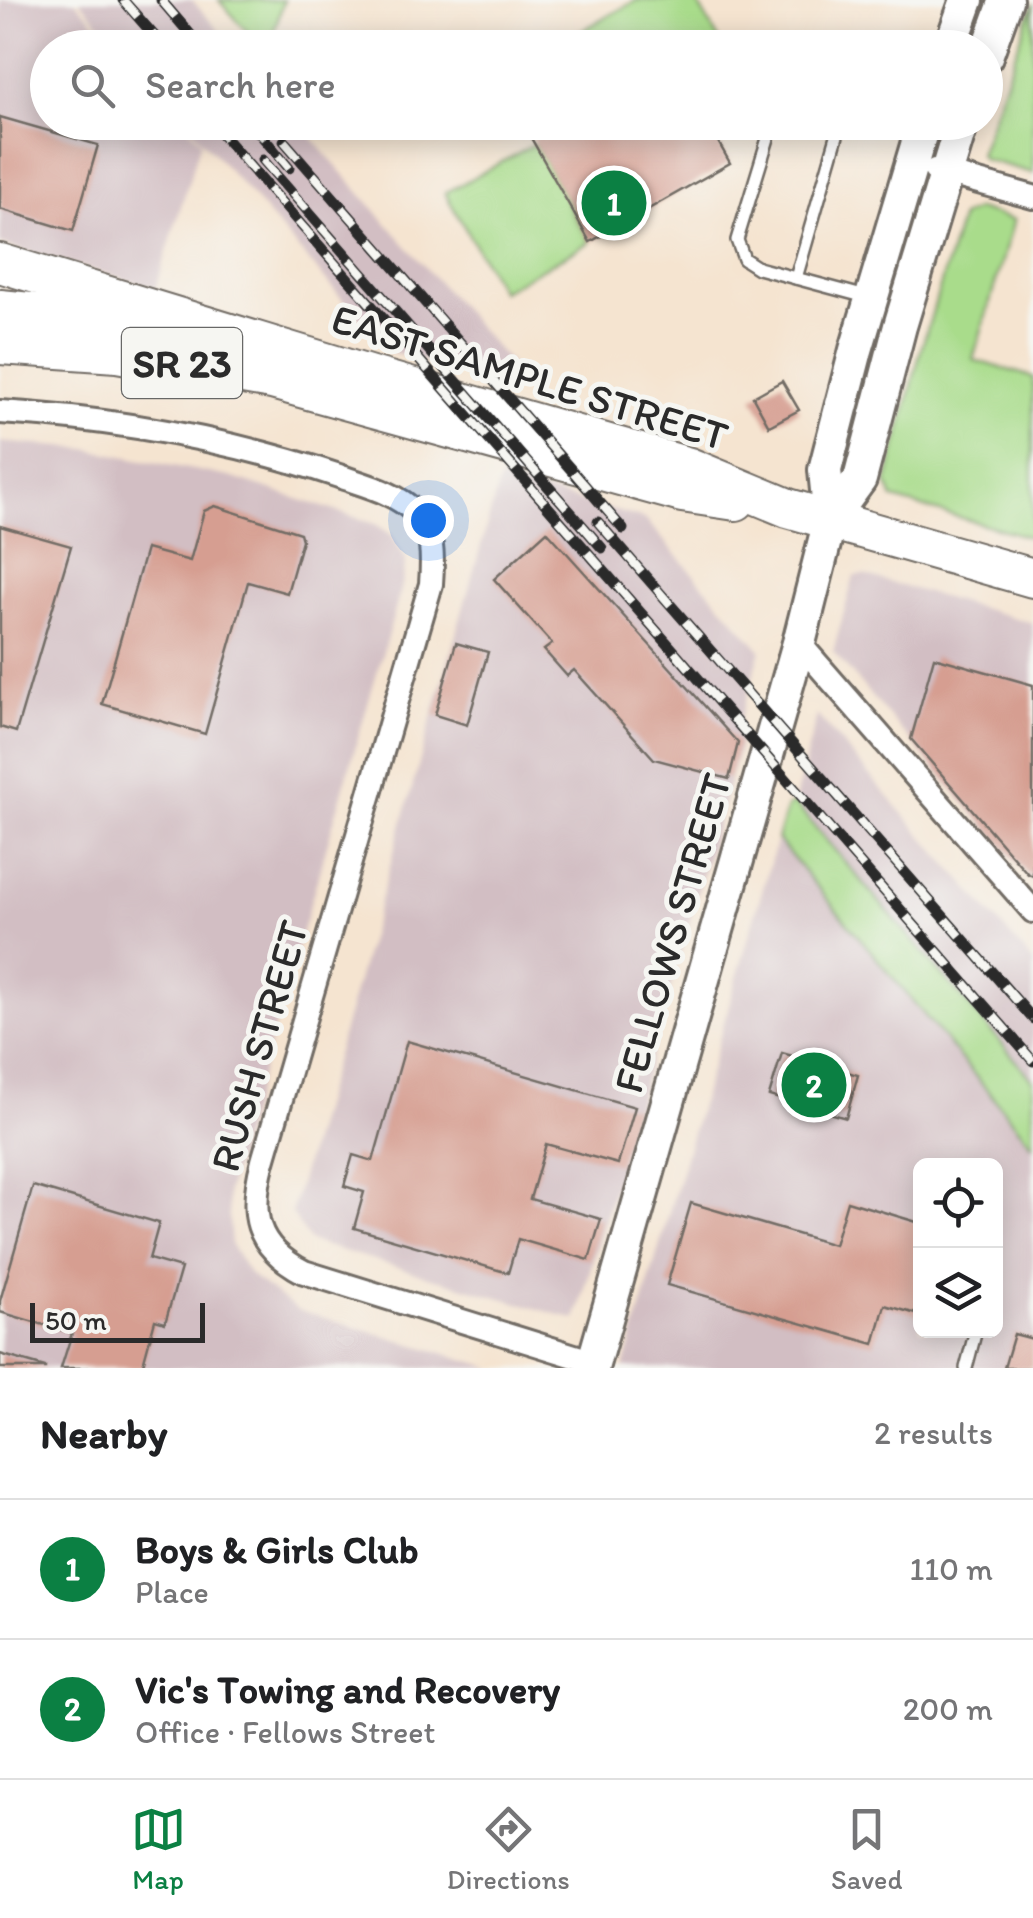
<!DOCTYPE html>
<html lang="en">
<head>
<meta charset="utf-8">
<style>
  :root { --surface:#fff; --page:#f6f6f6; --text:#202124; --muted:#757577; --line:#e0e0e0; --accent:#0b8043 }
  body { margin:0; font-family:Itim,sans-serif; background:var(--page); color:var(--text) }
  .controls { position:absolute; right:30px; bottom:30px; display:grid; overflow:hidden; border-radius:15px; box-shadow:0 5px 25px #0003 }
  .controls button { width:90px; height:90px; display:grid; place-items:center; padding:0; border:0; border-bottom:2px solid var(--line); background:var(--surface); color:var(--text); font:50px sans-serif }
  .scale { position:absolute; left:30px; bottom:25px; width:175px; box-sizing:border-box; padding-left:10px; border:5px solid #2b2b2b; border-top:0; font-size:28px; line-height:35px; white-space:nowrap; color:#2b2b2b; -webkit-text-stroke:8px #f6f6f2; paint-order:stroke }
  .you { position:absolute; left:428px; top:520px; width:35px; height:35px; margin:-25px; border:8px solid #fff; border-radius:50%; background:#1a73e8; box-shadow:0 0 0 15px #1a73e833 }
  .badge { display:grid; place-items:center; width:65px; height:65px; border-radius:50%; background:var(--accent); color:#fff; font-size:32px; font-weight:700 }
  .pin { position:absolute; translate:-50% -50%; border:5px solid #fff; box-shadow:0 2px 10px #0006 }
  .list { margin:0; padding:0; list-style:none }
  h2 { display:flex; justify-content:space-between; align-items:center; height:130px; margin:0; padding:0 40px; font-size:42px }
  h2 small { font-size:32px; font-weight:400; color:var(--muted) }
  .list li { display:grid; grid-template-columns:65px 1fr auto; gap:30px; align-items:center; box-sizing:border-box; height:140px; padding:0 40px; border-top:2px solid var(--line) }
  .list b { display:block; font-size:38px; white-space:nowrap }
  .list p { margin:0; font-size:32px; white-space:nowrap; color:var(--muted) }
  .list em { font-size:32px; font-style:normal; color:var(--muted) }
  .icon { flex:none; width:55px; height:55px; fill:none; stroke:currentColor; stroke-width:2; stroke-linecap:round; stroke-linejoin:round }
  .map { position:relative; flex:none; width:1033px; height:1368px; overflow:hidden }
  .search { position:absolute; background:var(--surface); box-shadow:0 5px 25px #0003; left:30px; right:30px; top:30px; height:110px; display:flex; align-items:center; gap:25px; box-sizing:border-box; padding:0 35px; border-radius:55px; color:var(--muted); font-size:38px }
  .sheet { height:410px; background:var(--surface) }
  nav { display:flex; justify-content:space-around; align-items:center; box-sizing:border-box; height:140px; border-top:2px solid var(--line); background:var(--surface); font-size:28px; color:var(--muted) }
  nav a { display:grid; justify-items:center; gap:5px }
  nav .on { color:var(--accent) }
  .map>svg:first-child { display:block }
  .industrial { fill:#d2bec3; fill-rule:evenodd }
  .green { fill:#a9dc8b; stroke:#6a845b; stroke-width:2.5 }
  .building { fill:#d69e91 }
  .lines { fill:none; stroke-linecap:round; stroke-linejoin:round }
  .lane-casing { stroke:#726c65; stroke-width:16 }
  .street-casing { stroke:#726c65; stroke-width:28 }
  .secondary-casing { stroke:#726c65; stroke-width:38 }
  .primary-casing { stroke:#726c65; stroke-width:42 }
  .lane { stroke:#fff; stroke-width:11 }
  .street { stroke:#fff; stroke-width:22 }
  .secondary { stroke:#fff; stroke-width:32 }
  .primary { stroke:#fff; stroke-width:38 }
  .rail-casing { stroke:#2b2b2b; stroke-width:11 }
  .rail { stroke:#f6f6f2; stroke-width:8; stroke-dasharray:22; stroke-linecap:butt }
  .labels { text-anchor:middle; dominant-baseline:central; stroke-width:10; stroke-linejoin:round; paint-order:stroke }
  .shield { fill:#f6f6f2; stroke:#686867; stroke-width:2.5 }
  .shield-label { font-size:40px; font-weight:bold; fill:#2b2b2b }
  .street-label { font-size:42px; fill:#2b2b2b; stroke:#f6f6f2 }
</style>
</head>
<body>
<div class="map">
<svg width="1033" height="1368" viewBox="0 0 1033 1368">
  <rect width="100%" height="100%" fill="#f6f6f2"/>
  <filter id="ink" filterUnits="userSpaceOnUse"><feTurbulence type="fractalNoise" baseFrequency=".01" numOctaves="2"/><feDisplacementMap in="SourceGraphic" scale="20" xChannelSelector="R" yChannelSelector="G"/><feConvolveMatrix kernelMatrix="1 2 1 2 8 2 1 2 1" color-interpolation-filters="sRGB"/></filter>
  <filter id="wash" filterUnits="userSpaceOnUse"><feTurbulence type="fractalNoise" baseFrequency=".0048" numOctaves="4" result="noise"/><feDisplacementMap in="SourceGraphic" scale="40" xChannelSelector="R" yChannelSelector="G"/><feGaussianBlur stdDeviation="2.25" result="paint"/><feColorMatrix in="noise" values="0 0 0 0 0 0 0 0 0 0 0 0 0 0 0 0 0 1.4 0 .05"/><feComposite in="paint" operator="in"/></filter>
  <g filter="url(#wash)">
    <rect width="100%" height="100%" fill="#f5e4d0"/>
    <g class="industrial">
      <polygon points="0,0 75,0 117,47 48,48 48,122 184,123 201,141 156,288 0,244"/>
      <polygon points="79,0 192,0 233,47 121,47"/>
      <polygon points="187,123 299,123 532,389 389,352"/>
      <polygon points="0,442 87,449 230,477 376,524 392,535 406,559 402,586 227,1191 231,1245 250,1275 297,1310 494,1368 0,1368"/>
      <polygon points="500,479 645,519 761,650 736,734 741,740 576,1320 309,1241 291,1213"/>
      <polygon points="864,575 1033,623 1033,882 833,652 854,576"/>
      <polygon points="817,715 1033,962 1033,1080 794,803"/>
      <path d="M777,839L1033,1145V1368H624ZM920,1166H996V1330H920Z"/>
    </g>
    <g class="green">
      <polygon points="219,0 284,0 269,47 261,47"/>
      <polygon points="637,0 696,0 723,47 567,47 563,41"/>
      <polygon points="1033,4 1033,173 982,159 979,154"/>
      <polygon points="535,144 590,242 501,291 445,193"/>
      <polygon points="977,209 1014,220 973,360 1033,377 1033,538 893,499 887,483 920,353 961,217"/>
      <polygon points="794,803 1033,1080 1033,1145 777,839 787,807"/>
    </g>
    <g id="blocks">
      <g class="building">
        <polygon points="0,117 98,145 73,231 0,209"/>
        <polygon points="522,122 707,122 730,163 590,242"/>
        <polygon points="782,381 799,410 769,426 753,397"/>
        <polygon points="215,506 300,533 302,540 287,593 248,582 205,734 102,704 146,549 190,561 204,511"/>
        <polygon points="0,526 71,546 16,732 0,727"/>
        <polygon points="547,531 738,743 729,779 654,759 574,670 567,676 544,650 552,644 494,579"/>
        <polygon points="456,643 488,652 467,725 435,715"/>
        <polygon points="934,657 1033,685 1033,876 1028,874 911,739"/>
        <polygon points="407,1041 635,1107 618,1164 546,1144 530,1199 601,1219 589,1260 518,1239 508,1273 354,1228 364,1192 344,1186 353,1155 373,1161"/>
        <polygon points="782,1053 858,1075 846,1118 769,1096"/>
        <polygon points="33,1186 159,1223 149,1259 181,1268 165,1323 155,1320 142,1368 61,1368 72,1333 0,1312 0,1301"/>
        <polygon points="847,1201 920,1223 920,1315 885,1305 874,1344 667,1285 691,1203 834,1245"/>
        <polygon points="1014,1334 1033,1339 1033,1368 1004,1368"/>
        <polygon points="0,1354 45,1367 45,1368 0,1368"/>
      </g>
    </g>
  </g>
  <g filter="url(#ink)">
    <use href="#blocks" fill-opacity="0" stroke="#726c65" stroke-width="2.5"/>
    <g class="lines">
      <g class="lane-casing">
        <g id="lane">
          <polyline points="773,122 737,240 744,259 758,268 870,298"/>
          <polyline points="796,278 841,122"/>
          <polyline points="966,1368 976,1330"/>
        </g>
      </g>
      <g class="street-casing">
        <g id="street">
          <polyline points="935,170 1033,197"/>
          <path d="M0,412C116,419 228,439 339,476C364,485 395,492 415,512C434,532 433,557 431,584L263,1161C249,1213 254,1246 304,1272L594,1362"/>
          <polyline points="799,643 1033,911"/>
        </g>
      </g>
      <g class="secondary-casing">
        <g id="secondary">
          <polyline points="950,48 967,0"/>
          <polyline points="986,56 1006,0"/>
          <polyline points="830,520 860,479 900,326 962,122"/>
          <polyline points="592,1368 799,643 830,520 825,470 856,350 924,122"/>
        </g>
      </g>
      <g class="primary-casing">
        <g id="primary">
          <polyline points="0,263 368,375 689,467 788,508 1033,578"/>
          <polyline points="0,309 141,323"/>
          <polyline points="0,345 117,353 272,380 682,493 736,501"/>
        </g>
      </g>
      <use href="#lane" class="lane"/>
      <use href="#street" class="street"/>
      <use href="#secondary" class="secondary"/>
      <use href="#primary" class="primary"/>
      <g class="rail-casing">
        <g id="rail">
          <polyline points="123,0 165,48"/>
          <polyline points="161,0 202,48"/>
          <polyline points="211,122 1033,1061"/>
          <polyline points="250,122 289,168"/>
          <polyline points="284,141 623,529"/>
          <polyline points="263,160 602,548"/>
          <polyline points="598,522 1033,1019"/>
        </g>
      </g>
      <use href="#rail" class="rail"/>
    </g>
  </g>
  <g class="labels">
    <rect class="shield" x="122" y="328" width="120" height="70" rx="8"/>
    <g class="shield-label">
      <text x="182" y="363">SR 23</text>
    </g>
    <g class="street-label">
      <text transform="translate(530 377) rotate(17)">EAST SAMPLE STREET</text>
      <text transform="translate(672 933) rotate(-74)">FELLOWS STREET</text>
      <text transform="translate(259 1046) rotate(-74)">RUSH STREET</text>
    </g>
  </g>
</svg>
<div class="controls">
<button><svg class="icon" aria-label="locate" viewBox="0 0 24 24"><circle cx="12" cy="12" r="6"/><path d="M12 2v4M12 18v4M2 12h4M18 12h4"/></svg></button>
<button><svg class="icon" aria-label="layers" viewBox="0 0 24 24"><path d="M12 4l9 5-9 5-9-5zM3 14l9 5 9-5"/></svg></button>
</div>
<div class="scale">50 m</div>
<div class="you"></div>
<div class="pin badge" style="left:614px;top:203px">1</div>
<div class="pin badge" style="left:814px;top:1085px">2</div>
<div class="search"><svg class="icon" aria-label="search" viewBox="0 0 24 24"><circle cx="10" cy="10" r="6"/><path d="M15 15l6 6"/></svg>Search here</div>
</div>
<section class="sheet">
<h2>Nearby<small>2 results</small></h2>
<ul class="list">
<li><span class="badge">1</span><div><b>Boys &amp; Girls Club</b><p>Place</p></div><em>110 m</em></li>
<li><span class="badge">2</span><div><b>Vic's Towing and Recovery</b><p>Office · Fellows Street</p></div><em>200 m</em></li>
</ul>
</section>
<nav>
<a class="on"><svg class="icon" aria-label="map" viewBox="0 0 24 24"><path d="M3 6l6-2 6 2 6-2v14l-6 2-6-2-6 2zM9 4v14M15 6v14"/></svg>Map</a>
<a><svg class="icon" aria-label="directions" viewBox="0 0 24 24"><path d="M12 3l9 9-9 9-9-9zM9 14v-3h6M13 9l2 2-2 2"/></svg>Directions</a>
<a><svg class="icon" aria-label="saved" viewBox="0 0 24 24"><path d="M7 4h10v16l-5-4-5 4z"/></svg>Saved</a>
</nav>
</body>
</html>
